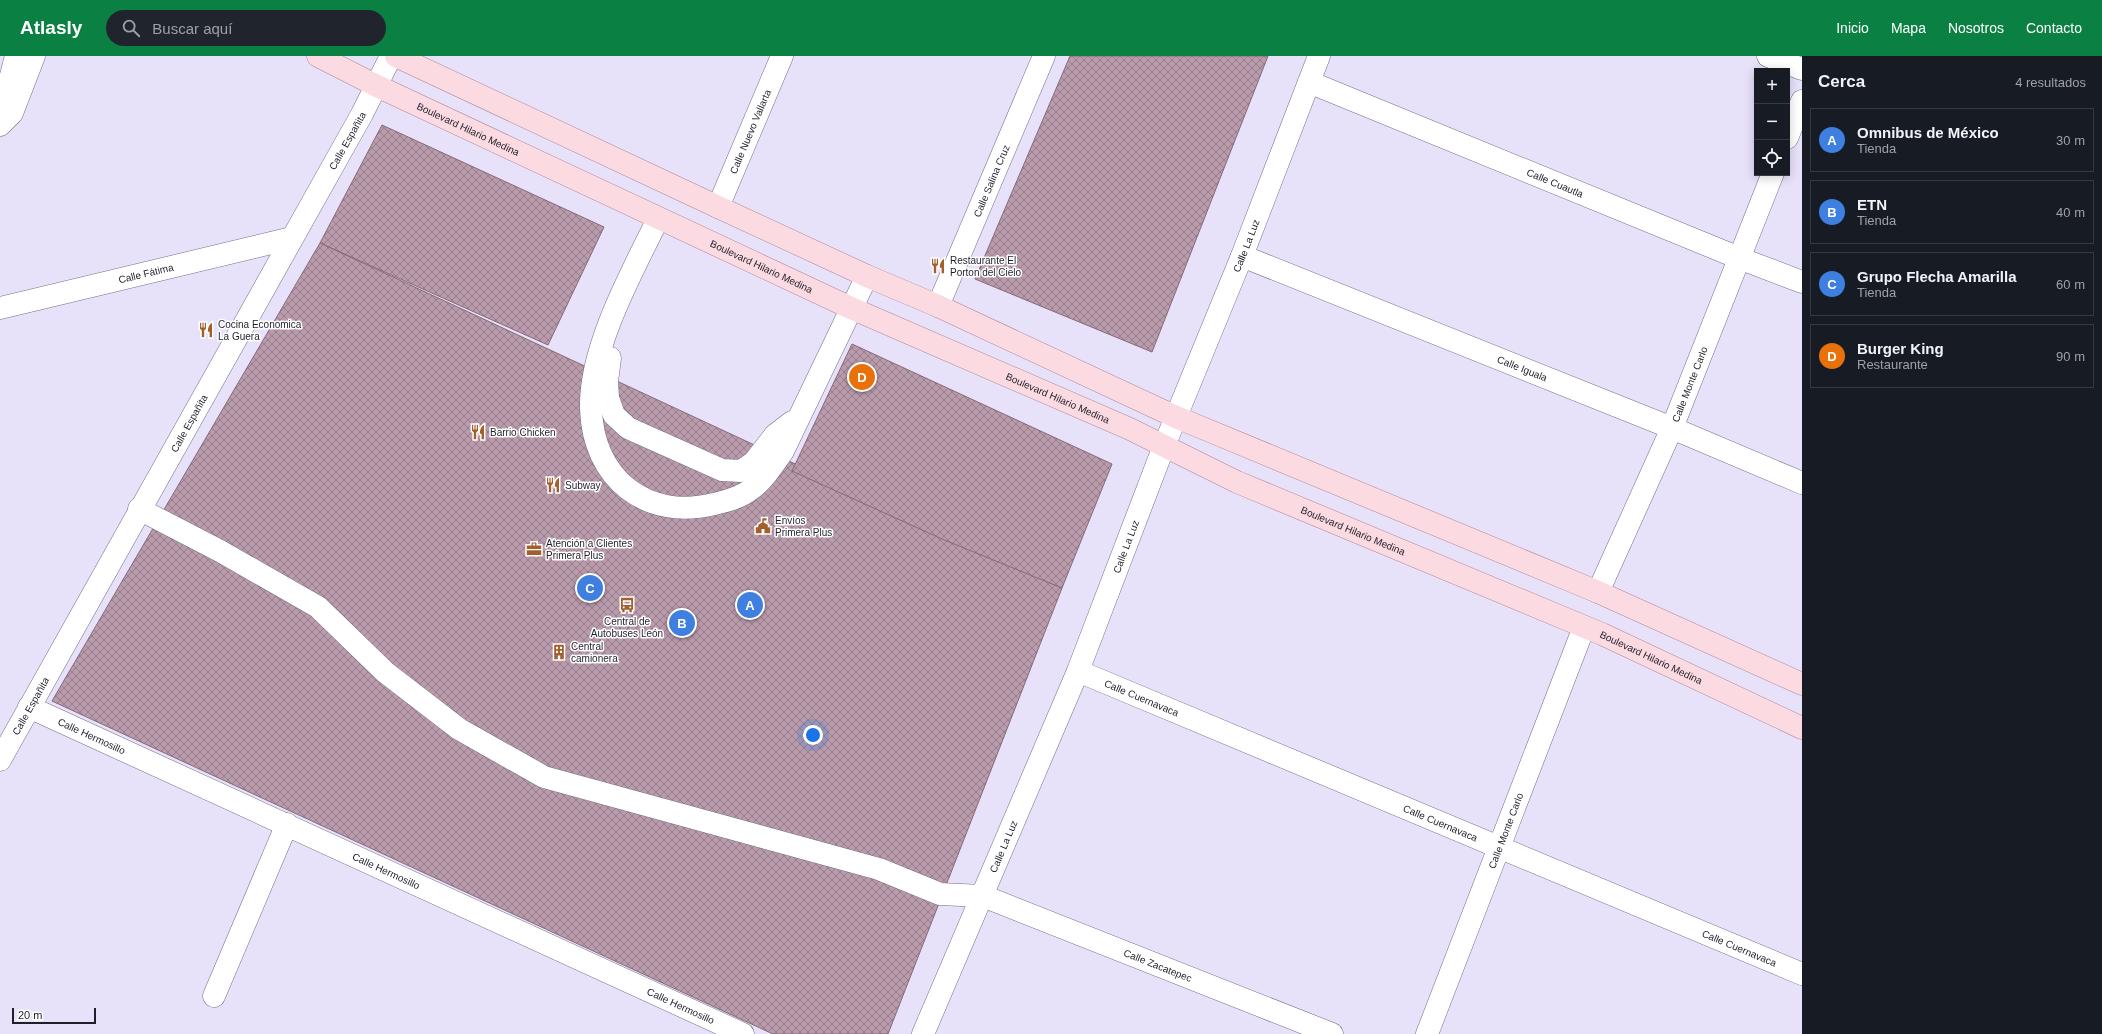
<!DOCTYPE html>
<html lang="es">
<head>
<meta charset="utf-8">
<style>
  :root { --surface:#171b24; --page:#20242c; --text:#f1f3f6; --muted:#9ea1a6; --line:#363941; --accent:#0b8043 }
  body { margin:0; font-family:Helvetica,sans-serif; background:var(--page); color:var(--text) }
  .controls { position:absolute; right:12px; top:12px; display:grid; overflow:hidden; border-radius:0px; box-shadow:0 2px 10px #0003 }
  .controls button { width:36px; height:36px; display:grid; place-items:center; padding:0; border:0; border-bottom:1px solid var(--line); background:var(--surface); color:var(--text); font:20px sans-serif }
  .scale { position:absolute; left:12px; bottom:10px; width:84px; box-sizing:border-box; padding-left:4px; border:2px solid #201e29; border-top:0; font-size:11px; line-height:14px; white-space:nowrap; color:#201e29; -webkit-text-stroke:3px #fff; paint-order:stroke }
  .you { position:absolute; left:813px; top:679px; width:14px; height:14px; margin:-10px; border:3px solid #fff; border-radius:50%; background:#1a73e8; box-shadow:0 0 0 6px #1a73e833 }
  .badge { display:grid; place-items:center; width:26px; height:26px; border-radius:50%; background:var(--accent); color:#fff; font-size:13px; font-weight:700 }
  .pin { position:absolute; translate:-50% -50%; border:2px solid #fff; box-shadow:0 1px 4px #0006 }
  .list { margin:0; padding:0; list-style:none }
  h2 { display:flex; justify-content:space-between; align-items:center; height:52px; margin:0; padding:0 16px; font-size:17px }
  h2 small { font-size:13px; font-weight:400; color:var(--muted) }
  .list li { display:grid; grid-template-columns:26px 1fr auto; gap:12px; align-items:center; box-sizing:border-box; height:64px; margin:0 8px 8px; padding:0 8px; border:1px solid var(--line); border-radius:0px }
  .list b { display:block; font-size:15px; white-space:nowrap }
  .list p { margin:0; font-size:13px; white-space:nowrap; color:var(--muted) }
  .list em { font-size:13px; font-style:normal; color:var(--muted) }
  .icon { flex:none; width:22px; height:22px; fill:none; stroke:currentColor; stroke-width:2; stroke-linecap:round; stroke-linejoin:round }
  .map { position:relative; flex:none; width:1802px; height:978px; overflow:hidden }
  header { display:flex; align-items:center; gap:24px; box-sizing:border-box; height:56px; padding:0 20px; background:var(--accent); color:#fff }
  header strong { font-size:19px }
  nav { display:flex; gap:22px; margin-inline-start:auto; font-size:14px }
  .search { width:280px; height:36px; background:var(--page); display:flex; align-items:center; gap:10px; box-sizing:border-box; padding:0 14px; border-radius:22px; color:var(--muted); font-size:15px }
  main { display:flex }
  aside { flex:1; background:var(--surface) }
  .map>svg:first-child { display:block }
  .building { fill:url(#building-cross-hatch); stroke:#856979 }
  .lines { fill:none; stroke-linecap:round; stroke-linejoin:round }
  .minor-casing { stroke:#756e8a; stroke-width:23 }
  .major-casing { stroke:#ac8994; stroke-width:23 }
  .minor { stroke:#fff; stroke-width:22 }
  .major { stroke:#fbdae2; stroke-width:22 }
  .labels { text-anchor:middle; dominant-baseline:central; stroke-width:3; stroke-linejoin:round; paint-order:stroke }
  .street-label { font-size:10px; fill:#201e29; stroke:#fff }
  .poi-label { font-size:10px; fill:#201e29; stroke:#fff; text-anchor:start }
</style>
</head>
<body>
<header>
<strong>Atlasly</strong>
<div class="search"><svg class="icon" aria-label="search" viewBox="0 0 24 24"><circle cx="10" cy="10" r="6"/><path d="M15 15l6 6"/></svg>Buscar aquí</div>
<nav><a>Inicio</a><a>Mapa</a><a>Nosotros</a><a>Contacto</a></nav>
</header>
<main>
<div class="map">
<svg width="1802" height="978" viewBox="0 0 1802 978">
  <defs>
    <pattern id="building-cross-hatch" width="8" height="8" patternUnits="userSpaceOnUse"><rect width="8" height="8" fill="#ba9bac"/><path d="M0 0l8 8M0 8l8-8" fill="none" stroke="#977e8c"/></pattern>
  </defs>
  <rect width="100%" height="100%" fill="#e7e1fa"/>
  <g class="building">
    <polygon points="1070,0 1268,0 1152,296 975,223"/>
    <polygon points="382,69 604,171 548,289 320,187"/>
    <polygon points="320,187 1062,532 888,978 773,978 52,645"/>
    <polygon points="852,288 1112,408 1062,532 942,483 792,415"/>
  </g>
  <g class="lines">
    <g class="minor-casing">
      <g id="minor">
        <polyline points="1768,0 1802,13"/>
        <path id="s1" d="M1309,26L1739,202L1802,226"/>
        <polyline points="1,44 9,27 16,0"/>
        <polyline points="0,69 12,57 34,0"/>
        <polyline points="1787,82 1802,45"/>
        <path id="s2" d="M718,151L782,0"/>
        <path d="M658,163C632,216 589,293 591,353C593,422 646,465 714,448C726,445 740,442 750,434C765,423 773,409 783,395L867,220"/>
        <path id="s3" d="M1242,200L1672,372L1802,427"/>
        <path id="s4" d="M938,250L1044,0"/>
        <path id="s5" d="M0,252L292,182"/>
        <polyline points="610,302 607,325 608,342 614,359 628,372 722,414 741,415 754,406 775,379 792,366"/>
        <path id="s6" d="M139,453L220,495L318,551L385,616L459,673L544,721L879,813L940,838L983,840L1332,978"/>
        <path id="s7" d="M1598,536L1672,372L1773,117"/>
        <path id="s8" d="M1078,615L1802,918"/>
        <path id="s9" d="M29,651L743,978"/>
        <path id="s10" d="M0,704L362,58L391,0"/>
        <polyline points="214,940 287,768"/>
        <path id="s11" d="M923,978L1078,615L1164,390L1242,200L1319,0"/>
        <path id="s12" d="M1427,978L1584,571"/>
      </g>
    </g>
    <g class="major-casing">
      <g id="major">
        <path id="s13" d="M318,0L377,30L851,252L1130,373L1237,426L1602,578L1802,672"/>
        <polyline points="396,0 718,151 867,220 938,250 1176,361 1598,536 1802,628"/>
      </g>
    </g>
    <use href="#minor" class="minor"/>
    <use href="#major" class="major"/>
  </g>
  <defs>
    <g id="restaurant-bare" transform="scale(1.2)"><path d="M-5-6h1v4h1v-4h1v4h1v-4h1v5L-1.5 .5V6h-2V.5L-5-1ZM5-6V6H3V1.5H1.5Q1.5-4 5-6Z" fill="#a2602d" stroke="#fff" stroke-width="2.5" paint-order="stroke"/></g>
    <g id="civic-bare" transform="scale(1.2)"><path d="M-.6-6.5H3V-4.5H.6V-3L4-1V1h2V6H-6V1h2V-1L-.6-3ZM-1.2 2.5V6h2.4V2.5Z" fill="#a2602d" stroke="#fff" stroke-width="2.5" paint-order="stroke"/></g>
    <g id="office-bare" transform="scale(1.2)"><path d="M-6-3h4V-5.5h4V-3h4V5H-6ZM-1-4.5V-3h2v-1.5ZM-6 0V1H6V0Z" fill="#a2602d" stroke="#fff" stroke-width="2.5" paint-order="stroke"/></g>
    <g id="bus-bare" transform="scale(1.2)"><path d="M-5-6H5V4H4V6H2V4H-2V6H-4V4H-5ZM-3.5-4V0h7V-4ZM-3.5 1.2v1.5H-2V1.2ZM2 1.2v1.5H3.5V1.2Z" fill="#a2602d" stroke="#fff" stroke-width="2.5" paint-order="stroke"/></g>
    <g id="building-bare" transform="scale(1.2)"><path d="M-4-6H4V6H1V3H-1V6H-4ZM-2.5-4.3h1.7v1.8h-1.7ZM.8-4.3h1.7v1.8H.8ZM-2.5-1h1.7V.8h-1.7ZM.8-1h1.7V.8H.8Z" fill="#a2602d" stroke="#fff" stroke-width="2.5" paint-order="stroke"/></g>
  </defs>
  <g fill-rule="evenodd">
    <use href="#restaurant-bare" x="938" y="210"/>
    <use href="#restaurant-bare" x="206" y="274"/>
    <use href="#restaurant-bare" x="478" y="376"/>
    <use href="#restaurant-bare" x="553" y="429"/>
    <use href="#civic-bare" x="763" y="470"/>
    <use href="#office-bare" x="534" y="493"/>
    <use href="#bus-bare" x="627" y="549"/>
    <use href="#building-bare" x="559" y="596"/>
  </g>
  <g class="labels">
    <g class="street-label">
      <text stroke="none"><textPath href="#s13" startOffset="167">Boulevard Hilario Medina</textPath></text>
      <text stroke="none"><textPath href="#s2" startOffset="82">Calle Nuevo Vallarta</textPath></text>
      <text stroke="none"><textPath href="#s10" startOffset="710">Calle Españita</textPath></text>
      <text stroke="none"><textPath href="#s4" startOffset="136">Calle Salina Cruz</textPath></text>
      <text stroke="none"><textPath href="#s1" startOffset="266">Calle Cuautla</textPath></text>
      <text stroke="none"><textPath href="#s11" startOffset="852">Calle La Luz</textPath></text>
      <text stroke="none"><textPath href="#s13" startOffset="491">Boulevard Hilario Medina</textPath></text>
      <text stroke="none"><textPath href="#s5" startOffset="150">Calle Fátima</textPath></text>
      <text stroke="none"><textPath href="#s3" startOffset="302">Calle Iguala</textPath></text>
      <text stroke="none"><textPath href="#s7" startOffset="227">Calle Monte Carlo</textPath></text>
      <text stroke="none"><textPath href="#s13" startOffset="815">Boulevard Hilario Medina</textPath></text>
      <text stroke="none"><textPath href="#s10" startOffset="386">Calle Españita</textPath></text>
      <text stroke="none"><textPath href="#s13" startOffset="1139">Boulevard Hilario Medina</textPath></text>
      <text stroke="none"><textPath href="#s11" startOffset="528">Calle La Luz</textPath></text>
      <text stroke="none"><textPath href="#s13" startOffset="1463">Boulevard Hilario Medina</textPath></text>
      <text stroke="none"><textPath href="#s8" startOffset="69">Calle Cuernavaca</textPath></text>
      <text stroke="none"><textPath href="#s10" startOffset="62">Calle Españita</textPath></text>
      <text stroke="none"><textPath href="#s9" startOffset="69">Calle Hermosillo</textPath></text>
      <text stroke="none"><textPath href="#s8" startOffset="393">Calle Cuernavaca</textPath></text>
      <text stroke="none"><textPath href="#s12" startOffset="218">Calle Monte Carlo</textPath></text>
      <text stroke="none"><textPath href="#s11" startOffset="204">Calle La Luz</textPath></text>
      <text stroke="none"><textPath href="#s9" startOffset="393">Calle Hermosillo</textPath></text>
      <text stroke="none"><textPath href="#s8" startOffset="717">Calle Cuernavaca</textPath></text>
      <text stroke="none"><textPath href="#s6" startOffset="1133">Calle Zacatepec</textPath></text>
      <text stroke="none"><textPath href="#s9" startOffset="717">Calle Hermosillo</textPath></text>
    </g>
    <g class="poi-label">
      <text x="950" y="204">Restaurante El<tspan x="950" dy="12">Porton del Cielo</tspan></text>
      <text x="218" y="268">Cocina Economica<tspan x="218" dy="12">La Guera</tspan></text>
      <text x="490" y="376">Barrio Chicken</text>
      <text x="565" y="429">Subway</text>
      <text x="775" y="464">Envíos<tspan x="775" dy="12">Primera Plus</tspan></text>
      <text x="546" y="487">Atención a Clientes<tspan x="546" dy="12">Primera Plus</tspan></text>
      <text x="627" y="565" text-anchor="middle">Central de<tspan x="627" dy="12">Autobuses León</tspan></text>
      <text x="571" y="590">Central<tspan x="571" dy="12">camionera</tspan></text>
    </g>
  </g>
</svg>
<div class="controls">
<button>+</button>
<button>−</button>
<button><svg class="icon" aria-label="locate" viewBox="0 0 24 24"><circle cx="12" cy="12" r="6"/><path d="M12 2v4M12 18v4M2 12h4M18 12h4"/></svg></button>
</div>
<div class="scale">20 m</div>
<div class="you"></div>
<div class="pin badge" style="left:750px;top:549px;background:#3f7fe0">A</div>
<div class="pin badge" style="left:682px;top:567px;background:#3f7fe0">B</div>
<div class="pin badge" style="left:590px;top:532px;background:#3f7fe0">C</div>
<div class="pin badge" style="left:862px;top:321px;background:#e8710a">D</div>
</div>
<aside>
<h2>Cerca<small>4 resultados</small></h2>
<ul class="list">
<li><span class="badge" style="background:#3f7fe0">A</span><div><b>Omnibus de México</b><p>Tienda</p></div><em>30 m</em></li>
<li><span class="badge" style="background:#3f7fe0">B</span><div><b>ETN</b><p>Tienda</p></div><em>40 m</em></li>
<li><span class="badge" style="background:#3f7fe0">C</span><div><b>Grupo Flecha Amarilla</b><p>Tienda</p></div><em>60 m</em></li>
<li><span class="badge" style="background:#e8710a">D</span><div><b>Burger King</b><p>Restaurante</p></div><em>90 m</em></li>
</ul>
</aside>
</main>
</body>
</html>
